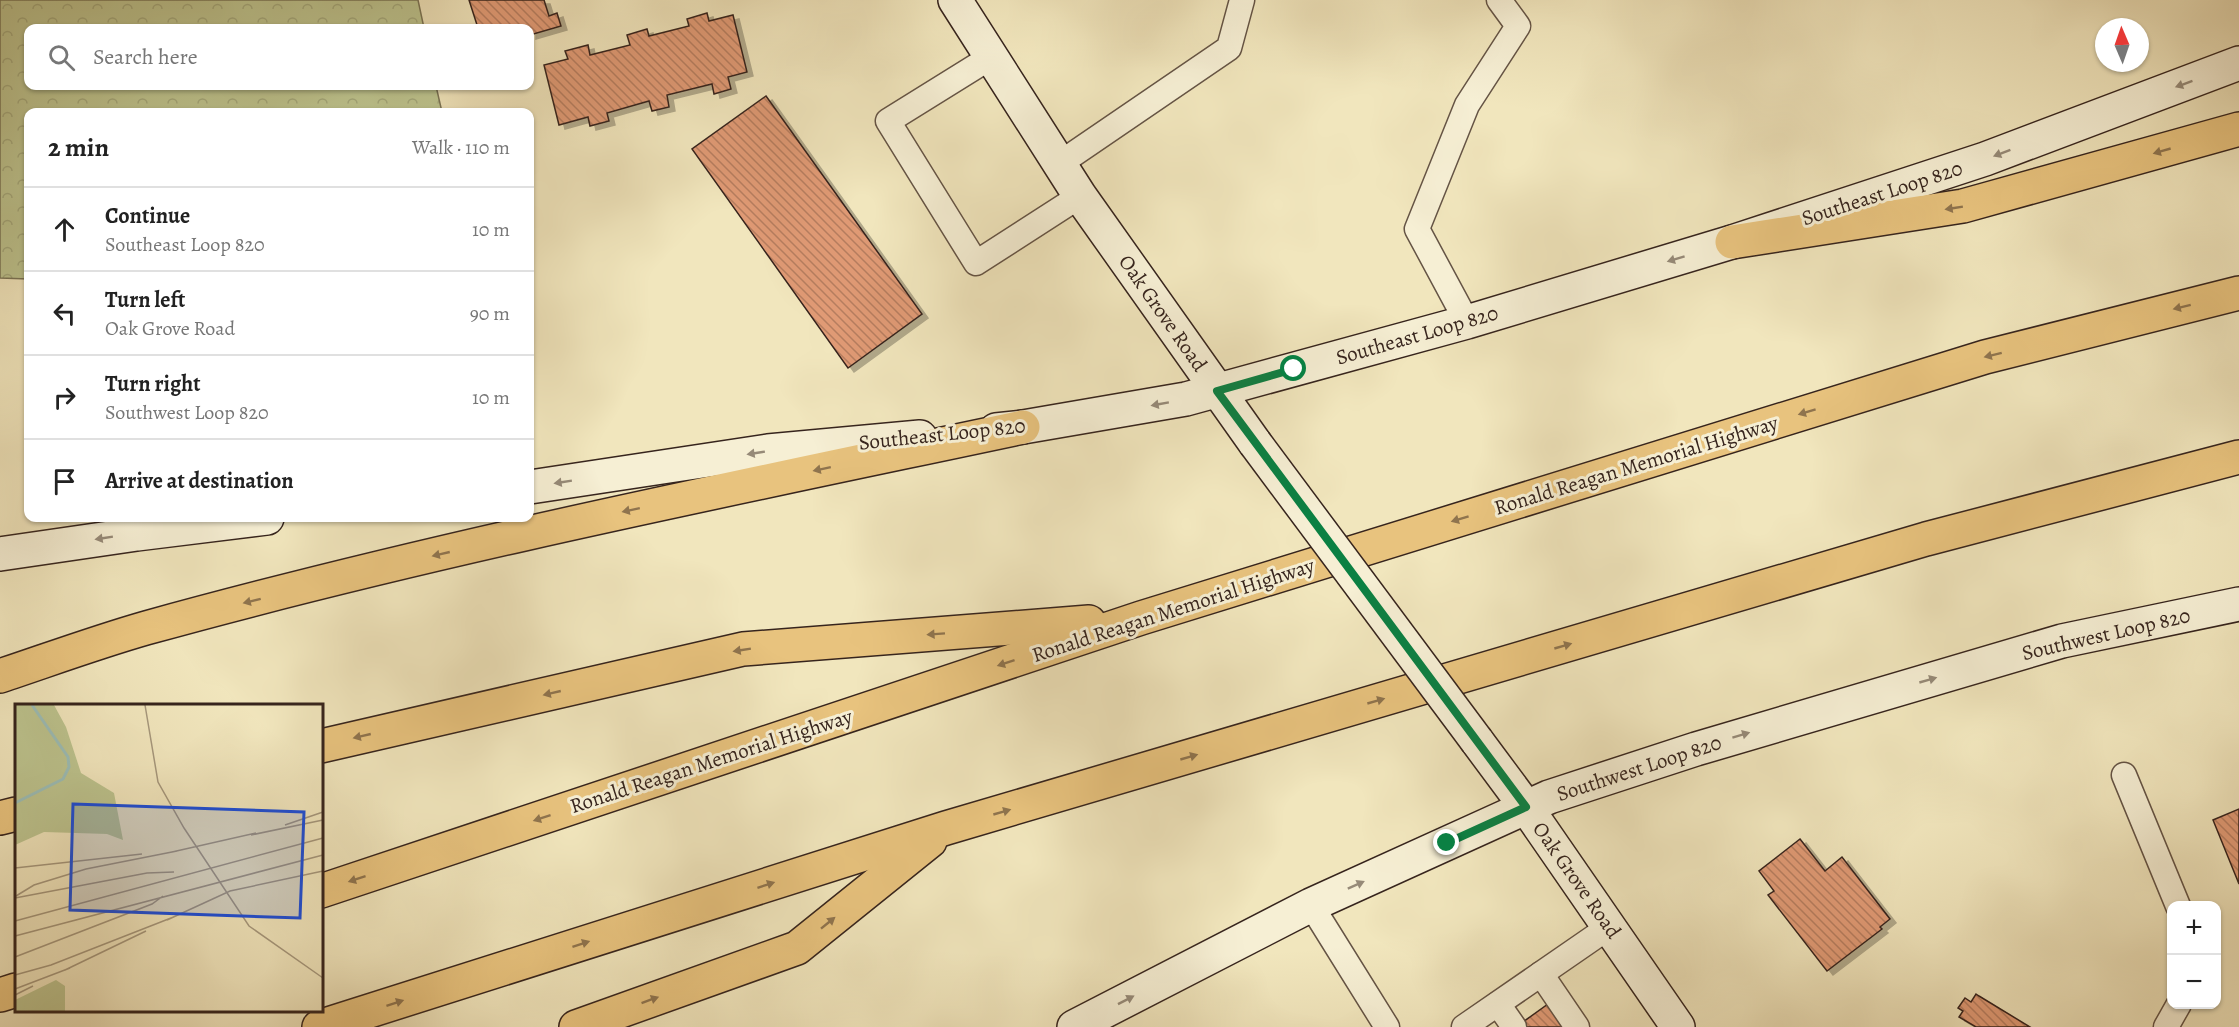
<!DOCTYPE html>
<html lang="en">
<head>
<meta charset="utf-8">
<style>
  :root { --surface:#fff; --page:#f2f2f2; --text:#222; --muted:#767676; --line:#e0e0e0 }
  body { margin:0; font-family:Alegreya,serif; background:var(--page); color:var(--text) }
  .controls { position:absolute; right:18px; bottom:18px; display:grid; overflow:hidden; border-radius:12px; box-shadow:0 2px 4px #0004 }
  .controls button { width:54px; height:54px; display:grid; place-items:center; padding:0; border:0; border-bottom:2px solid var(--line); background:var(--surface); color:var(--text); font:30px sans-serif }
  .compass { position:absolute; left:2095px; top:18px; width:54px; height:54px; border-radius:50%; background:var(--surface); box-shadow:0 2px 4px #0004; rotate:358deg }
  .stop { position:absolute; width:18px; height:18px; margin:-14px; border:4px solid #0b8043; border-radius:50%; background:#fff }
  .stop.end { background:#0b8043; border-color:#fff; box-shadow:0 2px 6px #0008 }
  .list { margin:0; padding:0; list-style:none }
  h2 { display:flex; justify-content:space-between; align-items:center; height:78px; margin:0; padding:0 24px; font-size:26px }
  h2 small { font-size:20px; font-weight:400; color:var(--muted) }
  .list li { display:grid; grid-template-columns:39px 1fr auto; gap:18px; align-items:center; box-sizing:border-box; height:84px; padding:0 24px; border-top:2px solid var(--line) }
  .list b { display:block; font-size:22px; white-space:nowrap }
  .list p { margin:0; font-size:20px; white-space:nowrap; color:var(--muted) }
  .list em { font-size:20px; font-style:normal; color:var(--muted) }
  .icon { flex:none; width:33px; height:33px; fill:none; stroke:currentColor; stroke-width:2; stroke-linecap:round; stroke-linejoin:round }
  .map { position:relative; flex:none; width:2239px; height:1027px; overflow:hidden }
  .search { position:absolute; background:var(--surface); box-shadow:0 2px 4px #0004; left:24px; top:24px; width:510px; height:66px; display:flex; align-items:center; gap:15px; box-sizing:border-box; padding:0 21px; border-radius:12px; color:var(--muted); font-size:22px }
  .panel { position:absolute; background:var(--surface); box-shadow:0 2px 4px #0004; left:24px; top:108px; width:510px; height:414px; border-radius:12px }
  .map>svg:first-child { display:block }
  .forest { fill:url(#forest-crowns); stroke:#7a7456; stroke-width:1.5 }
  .building { fill:url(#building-back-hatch); stroke:#36241d; stroke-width:1.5; filter:url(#shadow) }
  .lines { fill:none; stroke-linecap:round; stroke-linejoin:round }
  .lane-casing { stroke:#655445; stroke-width:27 }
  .secondary-casing { stroke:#36241d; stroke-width:36 }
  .highway-casing { stroke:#36241d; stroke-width:36 }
  .lane { stroke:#f6efd4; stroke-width:24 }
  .secondary { stroke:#f6efd4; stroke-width:33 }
  .highway { stroke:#e8c37e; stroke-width:33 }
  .secondary-bridge-casing { stroke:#36241d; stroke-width:36; stroke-linecap:butt }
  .secondary-bridge { stroke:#f6efd4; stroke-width:33 }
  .oneway { fill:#968a78 }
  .oneway2 { fill:#8f744e }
  .route { stroke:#0b8043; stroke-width:8 }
  .labels { text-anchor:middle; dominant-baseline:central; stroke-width:6; stroke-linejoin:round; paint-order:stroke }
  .street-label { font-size:21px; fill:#36241d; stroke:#f6efd4 }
  .inset-river { fill:none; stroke:#9cbeb7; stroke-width:3 }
  .inset-road { fill:none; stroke:#a6987d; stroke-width:1.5 }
  .view { fill:#1d4ed8; fill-opacity:0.15; stroke:#1d4ed8; stroke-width:3 }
  .inset-edge { fill:none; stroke:#36241d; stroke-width:3 }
</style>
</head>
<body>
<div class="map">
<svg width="2239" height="1027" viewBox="0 0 2239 1027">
  <defs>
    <pattern id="forest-crowns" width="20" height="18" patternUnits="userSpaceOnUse" patternTransform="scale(1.5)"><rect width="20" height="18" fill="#bdc48f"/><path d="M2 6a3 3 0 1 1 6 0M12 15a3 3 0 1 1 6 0" fill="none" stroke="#a3a87b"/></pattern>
    <pattern id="building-back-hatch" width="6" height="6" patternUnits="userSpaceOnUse" patternTransform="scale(1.5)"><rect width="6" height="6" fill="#e09a75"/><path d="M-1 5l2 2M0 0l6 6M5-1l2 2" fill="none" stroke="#b67d5f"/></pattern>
    <filter id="shadow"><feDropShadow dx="6" dy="4" stdDeviation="0" flood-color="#0004"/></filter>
  </defs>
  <rect width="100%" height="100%" fill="#f1e6bd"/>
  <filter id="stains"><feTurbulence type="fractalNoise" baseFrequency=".00333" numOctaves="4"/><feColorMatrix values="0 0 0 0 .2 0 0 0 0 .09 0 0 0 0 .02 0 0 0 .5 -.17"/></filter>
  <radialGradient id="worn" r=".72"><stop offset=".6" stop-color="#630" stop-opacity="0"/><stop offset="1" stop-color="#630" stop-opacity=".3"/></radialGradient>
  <polygon class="forest" points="0,0 418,0 424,28 28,28 28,86 436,86 442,112 28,112 28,279 0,278"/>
  <g class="building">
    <polygon points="469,0 544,0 549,16 557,13 561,26 530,35 530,28 478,28"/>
    <polygon points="707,13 709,21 733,15 747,72 728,77 731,89 714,94 712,84 667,95 669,107 652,111 649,101 607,113 609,121 590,126 588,117 559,125 544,65 568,59 565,51 588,45 590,55 630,45 627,35 647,29 649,36 689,26 687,19"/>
    <polygon points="766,96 922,314 848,368 692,149"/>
    <polygon points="2239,809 2239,884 2213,820"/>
    <polygon points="1800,839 1825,871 1842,857 1890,919 1880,927 1882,929 1827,971 1768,895 1774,891 1759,871"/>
    <polygon points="1976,994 1979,996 2030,1027 1976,1027 1959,1017 1963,1011 1958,1008 1965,998 1971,1002"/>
    <polygon points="1548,1004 1564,1027 1516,1027"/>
  </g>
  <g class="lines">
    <g class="lane-casing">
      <g id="lane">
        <polyline points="991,57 888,121 976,263 1080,196"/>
        <polyline points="1059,164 1229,48 1242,0"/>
        <polyline points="1467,322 1417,229 1467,105 1518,26 1499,0"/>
        <polyline points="2124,775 2178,906"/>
        <polyline points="1311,905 1387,1027"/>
        <polyline points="1541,974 1577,1027"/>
        <polyline points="1498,1004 1514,1027"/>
        <polyline points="1464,1027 1609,927"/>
        <polyline points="2166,1027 2179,1004"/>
      </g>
    </g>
    <g class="secondary-casing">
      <g id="secondary">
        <polyline points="955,0 1080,196 1255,443"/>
        <polyline points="996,430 1023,427 1186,399 1467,322 1732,242 1985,159 2239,63"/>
        <polyline points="530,487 768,451 920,437"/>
        <polyline points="0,554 137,534 267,518"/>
        <polyline points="1477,741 1526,807 1678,1027"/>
        <polyline points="1074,1027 1311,905 1549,797 1696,749 2062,641 2239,604"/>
      </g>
    </g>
    <g class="highway-casing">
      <g id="highway">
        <polyline points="1732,242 1963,206 2239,129"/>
        <path d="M0,676C48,660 97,642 146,628C435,548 730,489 1023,427"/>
        <polyline points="321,746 743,649 1089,622"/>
        <polyline points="0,818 16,814"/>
        <polyline points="321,891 1141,618 1985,357 2239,293"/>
        <polyline points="0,995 16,990"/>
        <polyline points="319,1027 946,828 1926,539 2239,457"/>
        <polyline points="576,1027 797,948 930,841"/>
      </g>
    </g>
    <use href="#lane" class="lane"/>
    <use href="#secondary" class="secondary"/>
    <use href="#highway" class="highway"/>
    <g class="secondary-bridge-casing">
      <polyline id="secondary-bridge" points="1255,443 1477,741"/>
    </g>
    <use href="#secondary-bridge" class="secondary-bridge"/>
  </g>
  <defs><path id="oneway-solid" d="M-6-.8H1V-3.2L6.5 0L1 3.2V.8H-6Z" transform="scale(1.5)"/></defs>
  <g class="oneway">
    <use href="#oneway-solid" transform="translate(2184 84) rotate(160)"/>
    <use href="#oneway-solid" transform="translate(2002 153) rotate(159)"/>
    <use href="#oneway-solid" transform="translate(1676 259) rotate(163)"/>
    <use href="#oneway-solid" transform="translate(1160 404) rotate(170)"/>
    <use href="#oneway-solid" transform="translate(756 453) rotate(171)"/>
    <use href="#oneway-solid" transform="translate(563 482) rotate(171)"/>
    <use href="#oneway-solid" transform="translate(104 538) rotate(171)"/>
    <use href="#oneway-solid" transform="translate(1928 680) rotate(-16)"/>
    <use href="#oneway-solid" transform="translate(1741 735) rotate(-17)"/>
    <use href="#oneway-solid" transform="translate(1356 885) rotate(-24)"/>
    <use href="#oneway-solid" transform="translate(1126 1000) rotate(-27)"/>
  </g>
  <g class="oneway2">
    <use href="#oneway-solid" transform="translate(2162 151) rotate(164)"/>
    <use href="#oneway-solid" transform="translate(1954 208) rotate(171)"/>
    <use href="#oneway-solid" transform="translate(2182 307) rotate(166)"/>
    <use href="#oneway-solid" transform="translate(1993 355) rotate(166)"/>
    <use href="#oneway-solid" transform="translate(1807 412) rotate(163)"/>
    <use href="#oneway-solid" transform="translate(822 469) rotate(168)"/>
    <use href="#oneway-solid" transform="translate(631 510) rotate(168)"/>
    <use href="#oneway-solid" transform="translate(1460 519) rotate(163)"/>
    <use href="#oneway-solid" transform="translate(441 554) rotate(167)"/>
    <use href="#oneway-solid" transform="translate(252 601) rotate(166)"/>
    <use href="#oneway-solid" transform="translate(936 634) rotate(176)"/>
    <use href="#oneway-solid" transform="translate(1563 646) rotate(-16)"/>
    <use href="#oneway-solid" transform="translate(742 650) rotate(171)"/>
    <use href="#oneway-solid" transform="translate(1006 663) rotate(162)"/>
    <use href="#oneway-solid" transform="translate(552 693) rotate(167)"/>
    <use href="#oneway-solid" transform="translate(1376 701) rotate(-16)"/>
    <use href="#oneway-solid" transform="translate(362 736) rotate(167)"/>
    <use href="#oneway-solid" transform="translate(1189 757) rotate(-16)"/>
    <use href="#oneway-solid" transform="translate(1002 812) rotate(-16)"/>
    <use href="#oneway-solid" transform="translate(542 818) rotate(162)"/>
    <use href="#oneway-solid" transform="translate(357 879) rotate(162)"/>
    <use href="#oneway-solid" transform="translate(766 885) rotate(-18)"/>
    <use href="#oneway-solid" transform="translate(828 923) rotate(-39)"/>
    <use href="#oneway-solid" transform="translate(581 944) rotate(-18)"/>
    <use href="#oneway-solid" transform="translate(650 1000) rotate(-20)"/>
    <use href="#oneway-solid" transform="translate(395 1003) rotate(-18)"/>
  </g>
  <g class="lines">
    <polyline class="route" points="1294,369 1217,391 1526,807 1447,843"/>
  </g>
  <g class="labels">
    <g class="street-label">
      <text transform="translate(1882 193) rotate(-18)">Southeast Loop 820</text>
      <text transform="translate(1163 313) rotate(55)">Oak Grove Road</text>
      <text transform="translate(1417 335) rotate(-16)">Southeast Loop 820</text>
      <text transform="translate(942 434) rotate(-6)">Southeast Loop 820</text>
      <text transform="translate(1636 465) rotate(-17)">Ronald Reagan Memorial Highway</text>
      <text transform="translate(1173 610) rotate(-18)">Ronald Reagan Memorial Highway</text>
      <text transform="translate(2106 634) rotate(-13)">Southwest Loop 820</text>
      <text transform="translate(711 761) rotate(-18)">Ronald Reagan Memorial Highway</text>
      <text transform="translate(1639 768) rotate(-18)">Southwest Loop 820</text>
      <text transform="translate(1577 880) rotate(55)">Oak Grove Road</text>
    </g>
  </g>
  <g transform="translate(15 704)">
    <rect width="308" height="308" fill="#f1e6bd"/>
    <path d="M0,1H39L51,23L66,69L99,89L108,136L92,130L29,128L0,141ZM41,276L50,282V307H0V296Z" fill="#bdc48f"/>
    <path class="inset-river" d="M0,99L48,75L54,63L53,53L17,1"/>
    <path class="inset-road" d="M130,1L143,78L169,124L234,222L308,274M270,121L308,108M236,131L308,116M157,148L241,129M0,164L127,150M1,192L19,181L71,165L162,147M0,194L132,169L159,168M152,216L215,187L308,167M0,217L308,134M0,232L308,151M0,253L137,200L148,192M50,266L131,227M0,271L36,261L156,214M0,285L55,264M0,291L18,282"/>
    <path class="view" d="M58,100L289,108L285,214L55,206Z"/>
    <rect width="308" height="308" class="inset-edge"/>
  </g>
  <rect width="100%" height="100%" filter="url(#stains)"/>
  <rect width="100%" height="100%" fill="url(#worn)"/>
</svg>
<div class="controls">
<button>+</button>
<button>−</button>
</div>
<svg class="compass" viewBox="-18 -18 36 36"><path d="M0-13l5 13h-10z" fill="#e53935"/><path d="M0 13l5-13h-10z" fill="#767676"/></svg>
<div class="stop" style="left:1294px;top:369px"></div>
<div class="stop end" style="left:1447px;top:843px"></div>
<div class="search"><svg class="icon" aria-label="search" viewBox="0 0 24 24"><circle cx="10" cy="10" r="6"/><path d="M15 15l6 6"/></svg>Search here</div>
<section class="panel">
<h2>2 min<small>Walk · 110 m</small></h2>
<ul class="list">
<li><svg class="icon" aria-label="ahead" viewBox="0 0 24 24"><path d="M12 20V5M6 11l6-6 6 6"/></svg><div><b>Continue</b><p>Southeast Loop 820</p></div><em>10 m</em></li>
<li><svg class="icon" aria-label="left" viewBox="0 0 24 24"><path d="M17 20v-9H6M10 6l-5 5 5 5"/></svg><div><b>Turn left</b><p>Oak Grove Road</p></div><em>90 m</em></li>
<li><svg class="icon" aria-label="right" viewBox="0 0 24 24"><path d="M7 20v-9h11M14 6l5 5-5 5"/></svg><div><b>Turn right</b><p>Southwest Loop 820</p></div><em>10 m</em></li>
<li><svg class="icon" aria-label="arrive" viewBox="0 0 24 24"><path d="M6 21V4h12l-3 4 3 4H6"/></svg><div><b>Arrive at destination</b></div></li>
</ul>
</section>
</div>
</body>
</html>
